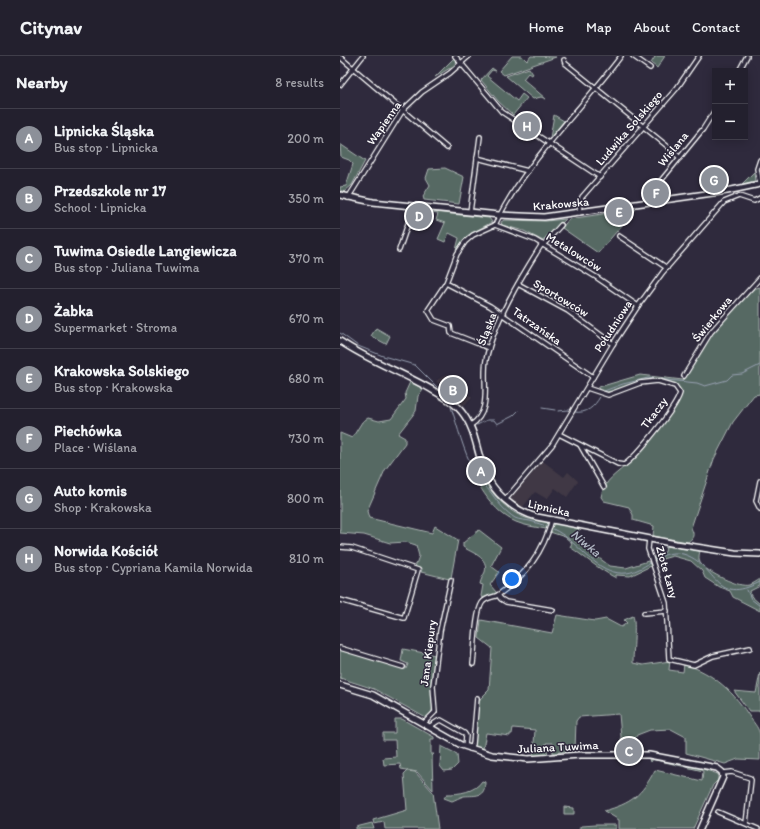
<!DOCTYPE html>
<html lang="en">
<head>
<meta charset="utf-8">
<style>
  :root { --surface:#23202e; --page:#2b2836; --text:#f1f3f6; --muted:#a3a3aa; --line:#403e4a; --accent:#8c9099 }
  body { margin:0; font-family:Itim,sans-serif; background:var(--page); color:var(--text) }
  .controls { position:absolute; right:12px; top:12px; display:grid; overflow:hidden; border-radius:0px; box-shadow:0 2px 10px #0003 }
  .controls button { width:36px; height:36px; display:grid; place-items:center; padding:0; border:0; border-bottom:1px solid var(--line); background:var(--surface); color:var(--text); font:20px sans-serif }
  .you { position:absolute; left:172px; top:523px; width:14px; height:14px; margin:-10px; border:3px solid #fff; border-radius:50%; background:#1a73e8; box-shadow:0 0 0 6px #1a73e833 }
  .badge { display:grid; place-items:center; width:26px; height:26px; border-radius:50%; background:var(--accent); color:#fff; font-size:13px; font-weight:700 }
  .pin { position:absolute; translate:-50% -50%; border:2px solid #fff; box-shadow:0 1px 4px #0006 }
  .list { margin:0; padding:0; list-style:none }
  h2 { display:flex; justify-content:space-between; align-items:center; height:52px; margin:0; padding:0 16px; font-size:17px }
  h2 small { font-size:13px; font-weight:400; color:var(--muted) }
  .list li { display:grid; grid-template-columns:26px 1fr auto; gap:12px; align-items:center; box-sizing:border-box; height:60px; padding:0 16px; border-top:1px solid var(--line) }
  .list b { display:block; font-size:15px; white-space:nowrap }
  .list p { margin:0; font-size:13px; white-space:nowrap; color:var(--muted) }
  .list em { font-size:13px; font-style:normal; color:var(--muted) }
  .map { position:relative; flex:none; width:420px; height:773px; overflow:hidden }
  header { display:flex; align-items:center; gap:24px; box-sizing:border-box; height:56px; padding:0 20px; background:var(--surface); border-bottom:1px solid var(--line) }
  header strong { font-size:19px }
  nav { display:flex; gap:22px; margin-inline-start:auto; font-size:14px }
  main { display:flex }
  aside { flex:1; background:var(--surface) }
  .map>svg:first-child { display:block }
  .built { fill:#403844 }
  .green { fill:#566963; stroke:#aab4b1 }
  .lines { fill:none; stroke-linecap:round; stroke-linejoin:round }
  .stream { stroke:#98a1b2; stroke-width:1 }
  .street-casing { stroke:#fff; stroke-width:6 }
  .secondary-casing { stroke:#fff; stroke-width:8 }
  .street { stroke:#2f2a3d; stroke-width:3.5 }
  .secondary { stroke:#2f2a3d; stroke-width:5 }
  .labels { text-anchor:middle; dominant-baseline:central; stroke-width:3; stroke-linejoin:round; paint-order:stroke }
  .street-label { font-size:12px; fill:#fff; stroke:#2f2a3d }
  .water-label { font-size:13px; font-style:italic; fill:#b2b9c5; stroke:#2f2a3d }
</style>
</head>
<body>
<header>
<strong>Citynav</strong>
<nav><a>Home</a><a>Map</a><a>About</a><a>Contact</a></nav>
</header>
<main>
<aside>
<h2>Nearby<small>8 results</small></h2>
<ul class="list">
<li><span class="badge">A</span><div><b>Lipnicka Śląska</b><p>Bus stop · Lipnicka</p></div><em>200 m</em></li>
<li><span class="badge">B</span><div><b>Przedszkole nr 17</b><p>School · Lipnicka</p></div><em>350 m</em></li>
<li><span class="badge">C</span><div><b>Tuwima Osiedle Langiewicza</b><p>Bus stop · Juliana Tuwima</p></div><em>370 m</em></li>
<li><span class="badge">D</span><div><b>Żabka</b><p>Supermarket · Stroma</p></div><em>670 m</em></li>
<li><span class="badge">E</span><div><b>Krakowska Solskiego</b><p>Bus stop · Krakowska</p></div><em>680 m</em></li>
<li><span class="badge">F</span><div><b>Piechówka</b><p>Place · Wiślana</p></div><em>730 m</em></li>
<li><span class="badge">G</span><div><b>Auto komis</b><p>Shop · Krakowska</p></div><em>800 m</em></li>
<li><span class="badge">H</span><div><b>Norwida Kościół</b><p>Bus stop · Cypriana Kamila Norwida</p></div><em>810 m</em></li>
</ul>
</aside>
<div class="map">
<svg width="420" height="773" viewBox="0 0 420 773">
  <rect width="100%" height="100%" fill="#2f2a3d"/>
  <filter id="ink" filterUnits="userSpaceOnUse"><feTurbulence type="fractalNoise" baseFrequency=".025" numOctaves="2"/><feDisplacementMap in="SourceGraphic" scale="8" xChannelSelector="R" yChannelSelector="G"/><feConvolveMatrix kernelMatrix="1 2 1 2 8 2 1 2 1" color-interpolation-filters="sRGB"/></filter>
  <g filter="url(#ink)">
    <g class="built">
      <polygon points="107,318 132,342 123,350 96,325"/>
      <polygon points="203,405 224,421 228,416 238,425 227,441 215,432 207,443 195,436 182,452 174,447 171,442"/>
    </g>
    <g class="green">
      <polygon points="172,0 182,0 187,5 191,0 216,1 164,19 159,15"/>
      <polygon points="314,0 325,0 317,12 311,7 315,1"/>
      <polygon points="114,2 116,5 115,9 95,21"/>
      <polygon points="152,12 156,15 152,14 147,20 177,45 182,38 187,42 173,59 158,45 141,24"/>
      <polygon points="189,12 193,18 191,19 188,17 183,23 206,43 201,41 193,43 166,20"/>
      <polygon points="214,59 224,65 210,83 210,82"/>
      <polygon points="0,88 25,105 12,129 4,136 0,134 0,131 6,130 13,108 9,104 1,101"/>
      <polygon points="105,112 124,121 119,148 84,144 83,140 90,129 86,122 89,113"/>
      <polygon points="414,116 415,125 402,128"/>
      <polygon points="296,153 258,197 222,172 229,163"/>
      <polygon points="83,155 149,162 152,166 127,180 116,194 119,182 109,177 105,186 98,183 105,167 96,164 98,158 82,156"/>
      <polygon points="226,163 203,185 184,175 162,169 161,166 164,164 206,165"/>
      <path d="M420,231V338L414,339L393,366L374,403L351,472C355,479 353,482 348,486L313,480L314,470L293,464V459L289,451L264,445L261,441C264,423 278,418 289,406C307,387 322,365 338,345L342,336C339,331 336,329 330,327C302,316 284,340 258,335L259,331L300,319L343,324L372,278L413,233Z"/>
      <polygon points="36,272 50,280 46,288 31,280"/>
      <polygon points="70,326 83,333 78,340 76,355 58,378 65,382 65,387 45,414 27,455 29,462 92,477 95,470 118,484 111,522 109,523 81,516 82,513 75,511 79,500 76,489 66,486 50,487 24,479 0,477 0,377 12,382 22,366 28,362 39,365 51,363 66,343 65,337"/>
      <path d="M136,404C140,425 161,451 181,460C189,464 199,465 208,466L206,473C196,471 185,470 176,466C153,456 138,430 129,409Z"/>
      <path d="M213,467L240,472L234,484L270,510L286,512L308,505L311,510L290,520L276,519V522C258,513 245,501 230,491L232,487L225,481L210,476Z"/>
      <path d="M139,474L161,491L151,510L159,516L150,529L157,537L142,542L141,540L143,529L140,528C141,523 143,520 145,516C149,501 132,497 123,491V487Z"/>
      <path d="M326,490L360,495C359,499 358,504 361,508C367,516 399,532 409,529C413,528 417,525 420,523V530L410,535L411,540L420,548V555L393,541L390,535L379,531L365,522L362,515L351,505L333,500L315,505L314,501L325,496Z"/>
      <path d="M217,559L255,565L266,563L281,571L287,567L284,564L293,560C296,566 293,597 293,607L303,609L330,605L329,614L343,616L344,608C374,617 395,637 411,663C415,668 419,673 420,679C420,687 420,696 420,704L398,703L385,708L346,697V681L331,673L310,674L297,679L294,684L293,692H282L279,658L239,661L236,665L235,694L213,697V687H206L208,700L193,701L195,674L173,672L172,678H170V680L146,677L143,693L134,690L136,658L140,643L149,634L152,592L139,582L141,564L212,577Z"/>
      <polygon points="63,593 95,599 91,630 93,652 90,659 86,662 34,633 0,622 0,594 66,613 68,608 61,605"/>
      <polygon points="420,617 420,655 409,655 394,635 416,637"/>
      <polygon points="55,663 62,663 94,681 94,683 91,683 91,698 94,698 92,700 93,734 77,716 61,713 60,708 44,709 43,702 56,701 55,684 43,684 43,677 55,677"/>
      <polygon points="101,690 117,698 118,708 112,714 104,715 100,710"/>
      <path d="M309,703L360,712L378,718V724L373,729L353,773H279V764L264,755C292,747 301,740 315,714L362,725L363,715L312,703L310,706Z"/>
      <polygon points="67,715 75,716 93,736 98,773 45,773 44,766 34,768 33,764 67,754 64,718"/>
      <path d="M142,725L145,726C145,742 136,739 124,740C120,741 115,744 112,745L104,742L107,738C119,738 135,736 142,725Z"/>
      <polygon points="224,751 234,752 234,758 224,758"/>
      <polygon points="32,767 34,773 16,773 16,771"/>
      <polygon points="255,769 276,769 276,773 239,773 241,770"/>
    </g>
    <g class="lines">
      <g class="stream">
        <polyline points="0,277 18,290 43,300 75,309 97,331"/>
        <polyline points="264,335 283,328 308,322 357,327 365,330 387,324 392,319 402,318 420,309"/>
        <path d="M111,351C118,371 123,395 134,414C138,422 146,431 152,438C158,447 166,456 175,462C179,464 185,464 190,465C204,469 214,472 226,481C243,494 262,520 287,517C308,514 320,492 343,498C378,508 372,551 420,526"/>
        <polyline points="202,352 215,354"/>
        <polyline points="218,355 229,354"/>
        <path d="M234,356C247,358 254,351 260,341"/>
        <polyline points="137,369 147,364 154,364 157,368 173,360 178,355"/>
        <polyline points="407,534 411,543 420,550"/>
      </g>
      <g class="street-casing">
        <g id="street">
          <polyline points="115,0 162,56 260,121"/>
          <polyline points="293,0 310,12"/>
          <polyline points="0,1 107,92"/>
          <polyline points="224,4 225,7 332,94 340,102"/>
          <polyline points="399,15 407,0"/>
          <polyline points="0,29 23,0"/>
          <polyline points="137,102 188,115"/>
          <polyline points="420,104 417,113 420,128"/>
          <polyline points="8,142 63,54 82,36 110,17 129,0"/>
          <polyline points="310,147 311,139 315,132 363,73 375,54"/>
          <polyline points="130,156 140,81"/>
          <polyline points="239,157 240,147 242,141 337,32 359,0"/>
          <polyline points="155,169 195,184 256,221 298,250"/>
          <polyline points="279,180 327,212"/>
          <polyline points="203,189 221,169"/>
          <polyline points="59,194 74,150"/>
          <polyline points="106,227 150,250 253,321"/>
          <polyline points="178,228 228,255 273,288"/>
          <path d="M149,292L111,277L110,270L94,264L88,254L106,227L117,198L125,186L133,179L155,169C183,108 241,54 281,0"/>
          <polyline points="344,320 371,276 420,222"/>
          <path d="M131,369C153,355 142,326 146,304C154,265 181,221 202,188"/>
          <path d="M219,378L278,408L284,409C297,400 336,352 340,337L335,330L318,325L300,327L268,339L247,332"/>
          <polyline points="240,389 264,431"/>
          <polyline points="420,425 416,445 420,453"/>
          <polyline points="165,444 212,389 273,288 298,250 323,216 384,146 399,140 414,145 420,142"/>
          <polyline points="309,483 308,493 326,547 329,603 354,609 373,600 410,592"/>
          <polyline points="0,491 12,492 78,514 64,562 0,544"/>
          <polyline points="158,539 161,543 166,546 213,554"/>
          <polyline points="304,557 327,555"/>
          <polyline points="0,592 63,611"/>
          <path d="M133,608C135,593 135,558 142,547C146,541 152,542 158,539C186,519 204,496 212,463"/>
          <polyline points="83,668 95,656 93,630 100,575 111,524"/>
          <polyline points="89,671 98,665 101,664 124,677 126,680 125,690"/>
          <polyline points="130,693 133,688 137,642"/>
          <polyline points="383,717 392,716 410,722 411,724 406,767"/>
          <polyline points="378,756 418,773"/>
        </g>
      </g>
      <g class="secondary-casing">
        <g id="secondary">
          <polyline points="0,139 33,146 159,159 204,161 387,135 420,128"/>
          <path d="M0,285C29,305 64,317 94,335C104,341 114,346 121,355C136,373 136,394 144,414C153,437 174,455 197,461L336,488L395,497L420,498"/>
          <polyline points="0,629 33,639 121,689 152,699 188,703 240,699 309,699 377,712 382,716 383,721 360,773"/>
        </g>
      </g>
      <use href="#street" class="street"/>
      <use href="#secondary" class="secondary"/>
    </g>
  </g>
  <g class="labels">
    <g class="street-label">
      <text transform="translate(44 67) rotate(-55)">Wapienna</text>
      <text transform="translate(289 72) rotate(-49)">Ludwika Solskiego</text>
      <text transform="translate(333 93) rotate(-51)">Wiślana</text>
      <text transform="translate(221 148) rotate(-5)">Krakowska</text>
      <text transform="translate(234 196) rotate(32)">Metalowców</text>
      <text transform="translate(221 242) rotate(31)">Sportowców</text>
      <text transform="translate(372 263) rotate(-51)">Świerkowa</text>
      <text transform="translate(197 270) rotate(35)">Tatrzańska</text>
      <text transform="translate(273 270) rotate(-57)">Południowa</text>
      <text transform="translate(147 273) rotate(-69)">Śląska</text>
      <text transform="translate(314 357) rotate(-53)">Tkaczy</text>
      <text transform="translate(209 452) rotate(13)">Lipnicka</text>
      <text transform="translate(327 516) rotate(74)">Złote Łany</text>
      <text transform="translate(88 597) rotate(-83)">Jana Kiepury</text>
      <text transform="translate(218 691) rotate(-3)">Juliana Tuwima</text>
    </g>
    <g class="water-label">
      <text transform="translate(246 487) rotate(40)">Niwka</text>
    </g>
  </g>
</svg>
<div class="controls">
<button>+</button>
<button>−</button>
</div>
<div class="you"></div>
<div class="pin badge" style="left:141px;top:415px">A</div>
<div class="pin badge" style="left:113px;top:334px">B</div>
<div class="pin badge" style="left:289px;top:695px">C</div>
<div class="pin badge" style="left:79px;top:160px">D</div>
<div class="pin badge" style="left:279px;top:156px">E</div>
<div class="pin badge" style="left:316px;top:137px">F</div>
<div class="pin badge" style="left:374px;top:124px">G</div>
<div class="pin badge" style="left:187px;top:70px">H</div>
</div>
</main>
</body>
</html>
